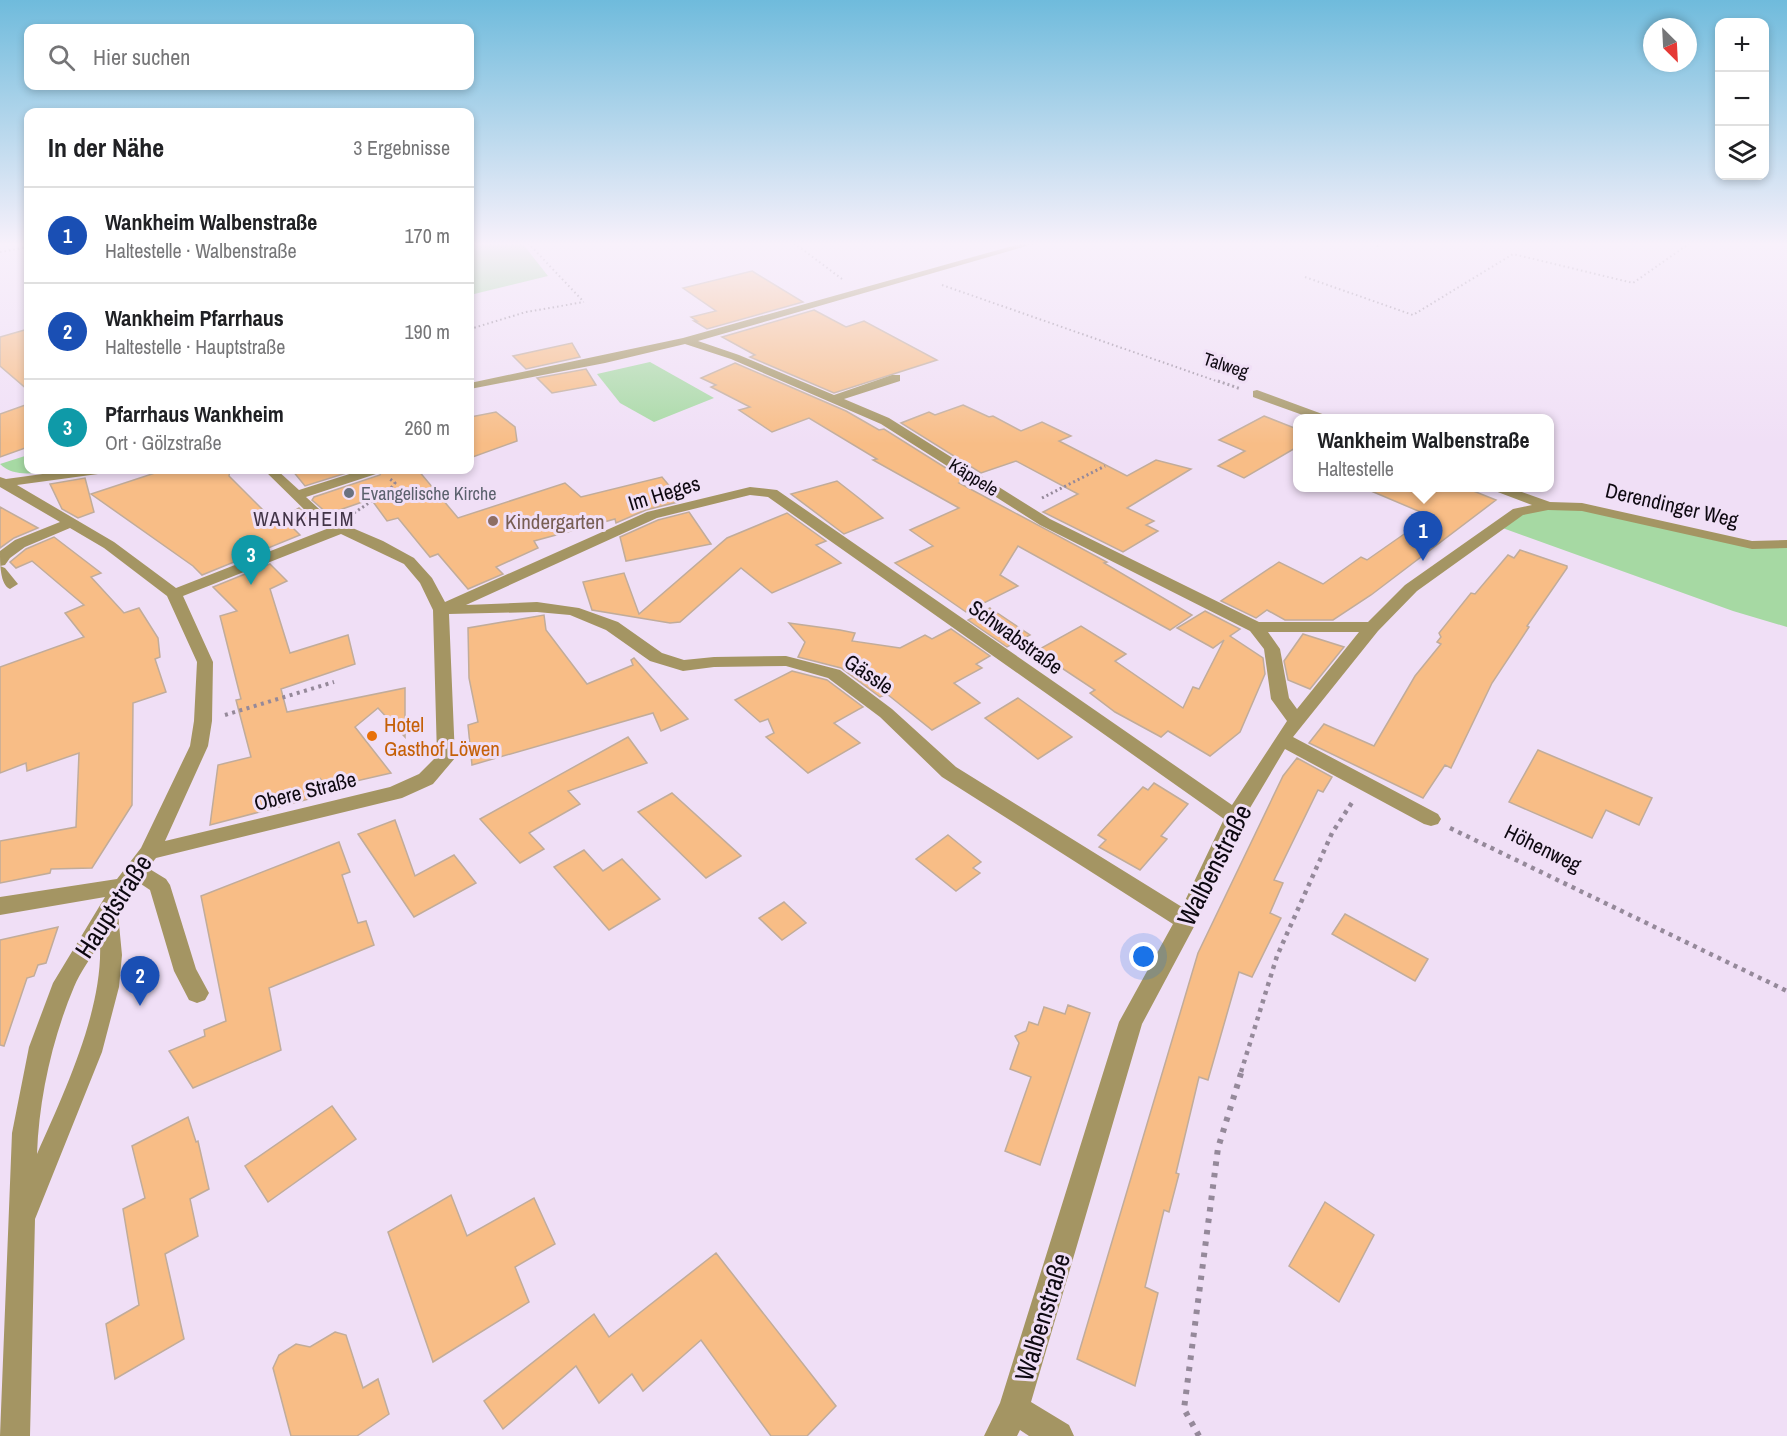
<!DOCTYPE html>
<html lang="de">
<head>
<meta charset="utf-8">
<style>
  :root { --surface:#fff; --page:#f2f2f2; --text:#202124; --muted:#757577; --line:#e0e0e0; --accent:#ea580c }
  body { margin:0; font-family:"Archivo Narrow",sans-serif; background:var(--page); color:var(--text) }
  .controls { position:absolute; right:18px; top:18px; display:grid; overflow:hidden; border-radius:12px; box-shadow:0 3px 9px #0003 }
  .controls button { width:54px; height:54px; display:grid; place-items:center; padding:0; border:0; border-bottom:2px solid var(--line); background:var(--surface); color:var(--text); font:30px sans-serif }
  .compass { position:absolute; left:1643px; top:18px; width:54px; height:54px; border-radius:50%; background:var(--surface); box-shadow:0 3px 9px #0003; rotate:156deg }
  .you { position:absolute; left:1144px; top:957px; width:21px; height:21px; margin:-15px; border:4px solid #fff; border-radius:50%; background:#1a73e8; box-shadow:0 0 0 9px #1a73e833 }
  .badge { display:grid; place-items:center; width:39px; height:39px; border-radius:50%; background:var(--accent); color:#fff; font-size:20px; font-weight:700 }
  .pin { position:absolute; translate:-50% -50px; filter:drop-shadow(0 2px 3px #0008) }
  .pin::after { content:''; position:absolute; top:32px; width:21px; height:18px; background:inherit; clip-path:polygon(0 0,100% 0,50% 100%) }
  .popup { position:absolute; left:1293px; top:414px; width:261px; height:78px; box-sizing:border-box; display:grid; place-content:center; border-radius:12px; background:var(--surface); filter:drop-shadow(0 2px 4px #0005); font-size:20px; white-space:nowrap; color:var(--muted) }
  .popup b { font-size:22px; color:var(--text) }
  .popup::after { content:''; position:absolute; left:50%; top:100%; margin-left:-12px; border:12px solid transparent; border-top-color:var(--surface) }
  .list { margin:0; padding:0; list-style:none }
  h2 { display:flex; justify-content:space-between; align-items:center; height:78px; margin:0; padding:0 24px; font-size:26px }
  h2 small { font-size:20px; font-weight:400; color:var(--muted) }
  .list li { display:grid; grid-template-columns:39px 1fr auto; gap:18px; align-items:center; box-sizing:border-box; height:96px; padding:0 24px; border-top:2px solid var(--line) }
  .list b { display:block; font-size:22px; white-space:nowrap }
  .list p { margin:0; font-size:20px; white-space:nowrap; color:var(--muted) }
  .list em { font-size:20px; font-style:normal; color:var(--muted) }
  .icon { flex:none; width:33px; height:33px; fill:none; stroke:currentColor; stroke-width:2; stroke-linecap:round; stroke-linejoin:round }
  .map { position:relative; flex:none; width:1787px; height:1436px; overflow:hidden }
  .search { position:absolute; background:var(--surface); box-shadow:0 3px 9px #0003; left:24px; top:24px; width:450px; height:66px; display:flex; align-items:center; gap:15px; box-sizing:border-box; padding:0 21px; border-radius:12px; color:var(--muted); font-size:22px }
  .panel { position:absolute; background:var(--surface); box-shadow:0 3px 9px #0003; left:24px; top:108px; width:450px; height:366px; border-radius:12px }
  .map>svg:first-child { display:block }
  .green { fill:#a6d9a3 }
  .building { fill:#f8bd86; stroke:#c1ac9a; stroke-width:1.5 }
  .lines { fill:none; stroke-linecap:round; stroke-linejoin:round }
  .path-far4 { stroke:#95899a; stroke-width:2; stroke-dasharray:1.5 3; stroke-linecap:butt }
  .path-far3 { stroke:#95899a; stroke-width:3; stroke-dasharray:2 3; stroke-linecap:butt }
  .path-far2 { stroke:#95899a; stroke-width:4; stroke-dasharray:3 4.5; stroke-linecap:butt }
  .path-far1 { stroke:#95899a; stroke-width:4.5; stroke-dasharray:4 5; stroke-linecap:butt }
  .path { stroke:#95899a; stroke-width:6; stroke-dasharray:4.5 7; stroke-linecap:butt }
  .minor { fill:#a49563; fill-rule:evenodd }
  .worship-dot { fill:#6b7280; stroke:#f0dff6; stroke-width:2 }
  .education-dot { fill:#8d6e63; stroke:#f0dff6; stroke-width:2 }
  .food-dot { fill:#e8710a; stroke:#f0dff6; stroke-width:2 }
  .labels { text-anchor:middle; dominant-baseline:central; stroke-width:6; stroke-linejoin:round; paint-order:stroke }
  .far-street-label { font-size:18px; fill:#0e0911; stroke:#f0dff6 }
  .far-worship-label { font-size:18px; fill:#5b616d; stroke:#f0dff6; text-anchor:start }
  .far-quarter-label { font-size:20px; letter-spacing:1.5px; fill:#423447; stroke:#f0dff6 }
  .street-label { font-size:21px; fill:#0e0911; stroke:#f0dff6 }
  .education-label { font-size:21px; fill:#785e54; stroke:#f0dff6; text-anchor:start }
  .food-label { font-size:21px; fill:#c56008; stroke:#f0dff6; text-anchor:start }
  .near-street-label { font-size:26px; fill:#0e0911; stroke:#f0dff6 }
</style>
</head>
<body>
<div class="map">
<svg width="1787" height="1436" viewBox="0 0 1787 1436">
  <rect width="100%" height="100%" fill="#f0dff6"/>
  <g class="green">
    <polygon points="482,243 522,243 548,276 470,295 470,245"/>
    <polygon points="650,362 714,398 654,422 620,403 597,374"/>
    <path d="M28,455V470H59C40,472 15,479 0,464Z"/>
    <polygon points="1582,507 1752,545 1787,544 1787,627 1733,611 1497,526 1518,512"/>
  </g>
  <g class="building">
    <polygon points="752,271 803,302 707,329 694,321 697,321 691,317 716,311 683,288"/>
    <polygon points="814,310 846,327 864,321 937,360 834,393 750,357 755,355 722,337"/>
    <polygon points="28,329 28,390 0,366 0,337"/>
    <polygon points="572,343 580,357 526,369 513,356"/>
    <polygon points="735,363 846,411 879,430 884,429 965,480 959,483 1107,562 1104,563 1192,615 1170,630 1018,546 1000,575 1018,586 966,612 895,563 933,546 910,530 959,508 873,460 877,459 809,418 772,432 739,410 750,407 711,387 716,385 701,378"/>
    <polygon points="586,369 596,385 552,393 537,378"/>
    <polygon points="28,404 28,447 0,457 0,414"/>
    <polygon points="963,405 989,417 993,416 1021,431 1042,422 1071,436 1059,441 1127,476 1156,460 1191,469 1127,508 1154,521 1146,525 1158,531 1123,552 1043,512 1078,494 1016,461 981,473 901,423 929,412 935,415"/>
    <polygon points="496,412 515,427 517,441 470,458 470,417"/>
    <polygon points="1264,416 1297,429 1297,447 1244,478 1218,466 1245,451 1219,440"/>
    <polygon points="164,470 230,470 229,476 275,522 299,508 311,520 291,526 300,535 202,575 193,566 91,494"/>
    <polygon points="292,470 356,470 305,486"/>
    <polygon points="382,470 418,470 458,518 565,483 581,497 662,477 682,501 646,510 616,523 615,519 534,541 538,548 496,567 503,574 468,589 438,554 430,557 398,518 387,521 371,499 328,514 312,500 314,497 380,475"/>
    <polygon points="85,478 94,512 78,518 62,509 50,484"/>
    <polygon points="837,481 860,499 883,518 844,534 791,494"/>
    <polygon points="1364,488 1466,488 1496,500 1371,595 1333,620 1285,620 1267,610 1256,618 1221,601 1279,562 1323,584 1361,557 1367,560 1430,516"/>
    <polygon points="0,507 38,528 14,538 0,548"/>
    <polygon points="689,512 711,544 626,561 620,537 658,520"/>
    <polygon points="787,513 826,541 816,545 841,563 772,593 741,568 680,622 670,623 592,610 583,582 624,573 639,614 727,538"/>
    <polygon points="54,537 101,573 91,577 124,613 139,608 158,638 160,657 155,659 166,692 133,703 132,805 92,868 51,869 50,873 0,883 0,841 76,827 79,753 27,771 26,763 0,773 0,667 84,637 65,613 84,605 32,561 16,568 10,562 26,549"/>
    <polygon points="1520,550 1567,566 1567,568 1527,626 1529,627 1492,683 1451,768 1445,765 1423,798 1309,743 1324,724 1374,746 1415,676 1441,644 1437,642 1441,637 1439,633 1471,593 1475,594 1508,555 1514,558"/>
    <polygon points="270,564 287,581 270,589 290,653 348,635 355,664 281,689 287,712 405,688 405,737 378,708 355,727 391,773 326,788 320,778 324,795 210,825 218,765 251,757 236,700 241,699 220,616 237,611 213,587"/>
    <polygon points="990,608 1030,635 1007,647 968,620"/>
    <polygon points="1205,611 1240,629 1230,636 1263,658 1265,674 1240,732 1210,756 1168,731 1161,737 1115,712 1090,693 1095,690 1036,651 1081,626 1126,654 1115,661 1183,708 1193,687 1199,689 1224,640 1213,648 1177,628"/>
    <polygon points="544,615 546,630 587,684 633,665 631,660 634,658 688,719 661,731 653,713 472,765 468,725 478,722 469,678 468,628"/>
    <polygon points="789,623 840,630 855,633 852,641 900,648 925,635 932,639 951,629 990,656 976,664 982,668 954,683 980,703 932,730 887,694 880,697 841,668 798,657 805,642"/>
    <polygon points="1303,634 1344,647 1310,689 1288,680 1284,661"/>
    <polygon points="792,671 827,680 863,707 834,723 860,743 808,773 766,737 774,733 768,719 760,722 735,700"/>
    <polygon points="1018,698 1072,737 1038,759 985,718"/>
    <polygon points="628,737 647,763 568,791 580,804 529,833 544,849 520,863 480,819"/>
    <polygon points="1538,750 1652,798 1639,825 1606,810 1592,838 1509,802"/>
    <polygon points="1297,758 1332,777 1323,792 1318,790 1274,880 1283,883 1270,913 1281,918 1252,977 1239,972 1208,1080 1199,1077 1176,1173 1179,1174 1169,1212 1164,1210 1145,1287 1158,1293 1135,1386 1077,1359 1198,953 1283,776"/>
    <polygon points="1154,783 1188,804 1161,836 1167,839 1140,870 1099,847 1106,840 1098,835 1143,787 1148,790"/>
    <polygon points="672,793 741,856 706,878 638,812"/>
    <polygon points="395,820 415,876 454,855 476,883 414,917 358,834"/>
    <polygon points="948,835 981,862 973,868 980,873 956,891 916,859"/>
    <polygon points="339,842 350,872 342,875 358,923 366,921 374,945 269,988 281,1050 193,1088 169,1051 205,1036 204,1030 226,1021 201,896"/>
    <polygon points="584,850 603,871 622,859 660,899 609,930 554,867"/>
    <polygon points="784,902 806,923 782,940 759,918"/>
    <polygon points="1345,914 1428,959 1415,981 1332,934"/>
    <polygon points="58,927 46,963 38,965 34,976 27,978 4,1046 0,1045 0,940"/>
    <polygon points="1068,1005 1090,1013 1040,1165 1005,1151 1031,1077 1010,1069 1019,1043 1015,1036 1026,1031 1029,1022 1038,1025 1044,1007 1065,1014"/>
    <polygon points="332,1106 356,1139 268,1202 245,1166"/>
    <polygon points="188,1117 196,1142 198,1141 209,1189 190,1199 198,1236 165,1254 184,1339 115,1379 106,1324 139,1305 123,1209 145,1198 132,1146"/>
    <polygon points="451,1195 467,1236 534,1198 555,1244 515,1267 529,1302 433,1362 388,1232"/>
    <polygon points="1325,1202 1374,1235 1339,1302 1289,1266"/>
    <polygon points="716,1253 836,1406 807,1436 771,1436 701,1340 643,1391 632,1374 599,1403 576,1366 503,1429 484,1401 594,1314 609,1337"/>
    <polygon points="335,1332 346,1335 363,1388 378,1379 389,1414 357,1436 291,1436 273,1368 279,1355 296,1344 310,1347"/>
  </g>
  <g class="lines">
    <g class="path-far4">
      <polyline points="528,243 583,301"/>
      <polyline points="794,243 842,279"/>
      <polyline points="1368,243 1377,246 1380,243"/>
      <polyline points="0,252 28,247"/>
      <polyline points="1305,277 1413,315 1513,254 1633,283 1690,243"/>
      <polyline points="942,285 1222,383"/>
      <polyline points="470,329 526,312 584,302"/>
    </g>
    <g class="path-far3">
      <polyline points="1218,381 1241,389"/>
      <polyline points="1042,498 1105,466"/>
      <polyline points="354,513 391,488 395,483 390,479"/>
    </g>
    <polyline class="path-far2" points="225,715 334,682"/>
    <g class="path-far1">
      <polyline points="1450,828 1787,991"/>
      <polyline points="1241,1072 1277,956 1332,833 1353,801"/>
    </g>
    <polyline class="path" points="1199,1436 1184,1409 1218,1148 1242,1070"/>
    <g class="minor">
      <path d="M1023,243H1037L698,341L739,355L834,395L892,375H900V381L844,399L889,418L1050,519L1259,622H1368L1405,585L1513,509L1532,505L1495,491L1493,488H1511L1550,502L1582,503L1752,541L1787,540V548L1752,549L1582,511L1548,510L1523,515L1417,591L1378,631L1293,737L1438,814L1441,819L1438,824L1431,826L1424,824L1285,749L1244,818L1197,921L1142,1024L1031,1402L1069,1425L1074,1436H1029L1020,1430L1017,1436H984L1000,1403L1119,1022L1173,924L942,777L880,717L828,678L786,666L714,667L683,671L650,661L606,630L570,615L537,612L449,614L455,758L433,784L402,798L156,858L148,868L166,879L170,885L196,969L209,993L205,1000L197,1003L189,1000L174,971L150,890L138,882L118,914L122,955L119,987L102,1052L35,1219L30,1436H0L12,1133L29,1047L53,983L105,897L0,915V897L117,879L141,848L190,746L194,721L197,662L167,596L104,548L70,528L25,547L10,558L5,565L0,566L5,568L18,584L10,589C0,585 0,563 0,551L15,540L60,522L0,487V477L6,479L72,470H104L98,474L17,485L114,542L176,588L329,528L319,524L264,470H277L299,490L362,470H380L379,473L306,497L329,518L383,541L414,558L432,578L445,602L647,512L750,487L777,490L1232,805L1287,721L1271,699L1264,649L1250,631L1040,525L881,424L731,359L685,344L605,363L470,389V383L683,338ZM750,495L768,497L1224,819L1182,907L956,767L892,709L840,670L786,656L714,657L684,660L662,653L618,622L579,608L537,602L466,605L657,518ZM341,534L404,564L420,583L433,610L437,756L419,774L390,787L165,841L208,746L212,721L213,662L183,596ZM1268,632H1359L1297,709L1289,698L1280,649ZM100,943C103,1011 64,1093 37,1154C39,1099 52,1039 74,987C80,972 91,958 100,943Z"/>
      <polygon points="1257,390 1325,415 1327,418 1311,418 1253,397 1253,391"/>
    </g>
  </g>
  <linearGradient id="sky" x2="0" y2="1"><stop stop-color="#6fbbdc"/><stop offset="0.55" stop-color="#f8f1fb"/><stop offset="1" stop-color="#f8f1fb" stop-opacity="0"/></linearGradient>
  <rect width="1787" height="444" fill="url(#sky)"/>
  <circle class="worship-dot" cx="349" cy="493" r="6"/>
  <circle class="education-dot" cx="493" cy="521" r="6"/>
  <circle class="food-dot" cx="372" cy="736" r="6"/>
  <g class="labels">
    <g class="far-street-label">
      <text transform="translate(1226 365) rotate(18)">Talweg</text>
      <text transform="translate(974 477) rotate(32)">Käppele</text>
    </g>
    <g class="far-worship-label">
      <text x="361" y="493">Evangelische Kirche</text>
    </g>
    <g class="far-quarter-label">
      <text x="304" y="518">WANKHEIM</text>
    </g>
    <g class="street-label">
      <text transform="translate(664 493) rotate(-17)">Im Heges</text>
      <text transform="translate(1672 505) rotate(13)">Derendinger Weg</text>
      <text transform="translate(1016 637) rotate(36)">Schwabstraße</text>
      <text transform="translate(869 674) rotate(34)">Gässle</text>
      <text transform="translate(305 791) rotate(-14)">Obere Straße</text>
      <text transform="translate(1543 848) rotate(26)">Höhenweg</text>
    </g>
    <g class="education-label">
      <text x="505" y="521">Kindergarten</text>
    </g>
    <g class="food-label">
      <text x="384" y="724">Hotel<tspan x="384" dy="24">Gasthof Löwen</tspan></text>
    </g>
    <g class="near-street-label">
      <text transform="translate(1214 865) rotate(-63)">Walbenstraße</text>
      <text transform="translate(113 906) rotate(-57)">Hauptstraße</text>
      <text transform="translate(1042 1317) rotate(-73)">Walbenstraße</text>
    </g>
  </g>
</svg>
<div class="controls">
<button>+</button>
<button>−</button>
<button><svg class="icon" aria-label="layers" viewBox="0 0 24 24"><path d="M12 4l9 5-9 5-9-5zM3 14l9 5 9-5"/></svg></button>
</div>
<svg class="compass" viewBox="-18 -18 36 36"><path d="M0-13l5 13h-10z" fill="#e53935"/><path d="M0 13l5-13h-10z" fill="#757577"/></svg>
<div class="you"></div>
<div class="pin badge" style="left:1423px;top:561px;background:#1a4fb4">1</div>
<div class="popup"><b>Wankheim Walbenstraße</b>Haltestelle</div>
<div class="pin badge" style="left:140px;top:1006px;background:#1a4fb4">2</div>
<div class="pin badge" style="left:251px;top:585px;background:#0f9aa8">3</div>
<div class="search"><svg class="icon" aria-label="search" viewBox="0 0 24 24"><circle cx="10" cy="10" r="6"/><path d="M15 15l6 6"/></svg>Hier suchen</div>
<section class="panel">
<h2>In der Nähe<small>3 Ergebnisse</small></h2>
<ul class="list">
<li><span class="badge" style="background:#1a4fb4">1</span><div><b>Wankheim Walbenstraße</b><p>Haltestelle · Walbenstraße</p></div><em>170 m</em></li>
<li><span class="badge" style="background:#1a4fb4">2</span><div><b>Wankheim Pfarrhaus</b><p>Haltestelle · Hauptstraße</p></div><em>190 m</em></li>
<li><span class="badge" style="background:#0f9aa8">3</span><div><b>Pfarrhaus Wankheim</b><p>Ort · Gölzstraße</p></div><em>260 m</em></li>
</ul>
</section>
</div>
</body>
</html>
